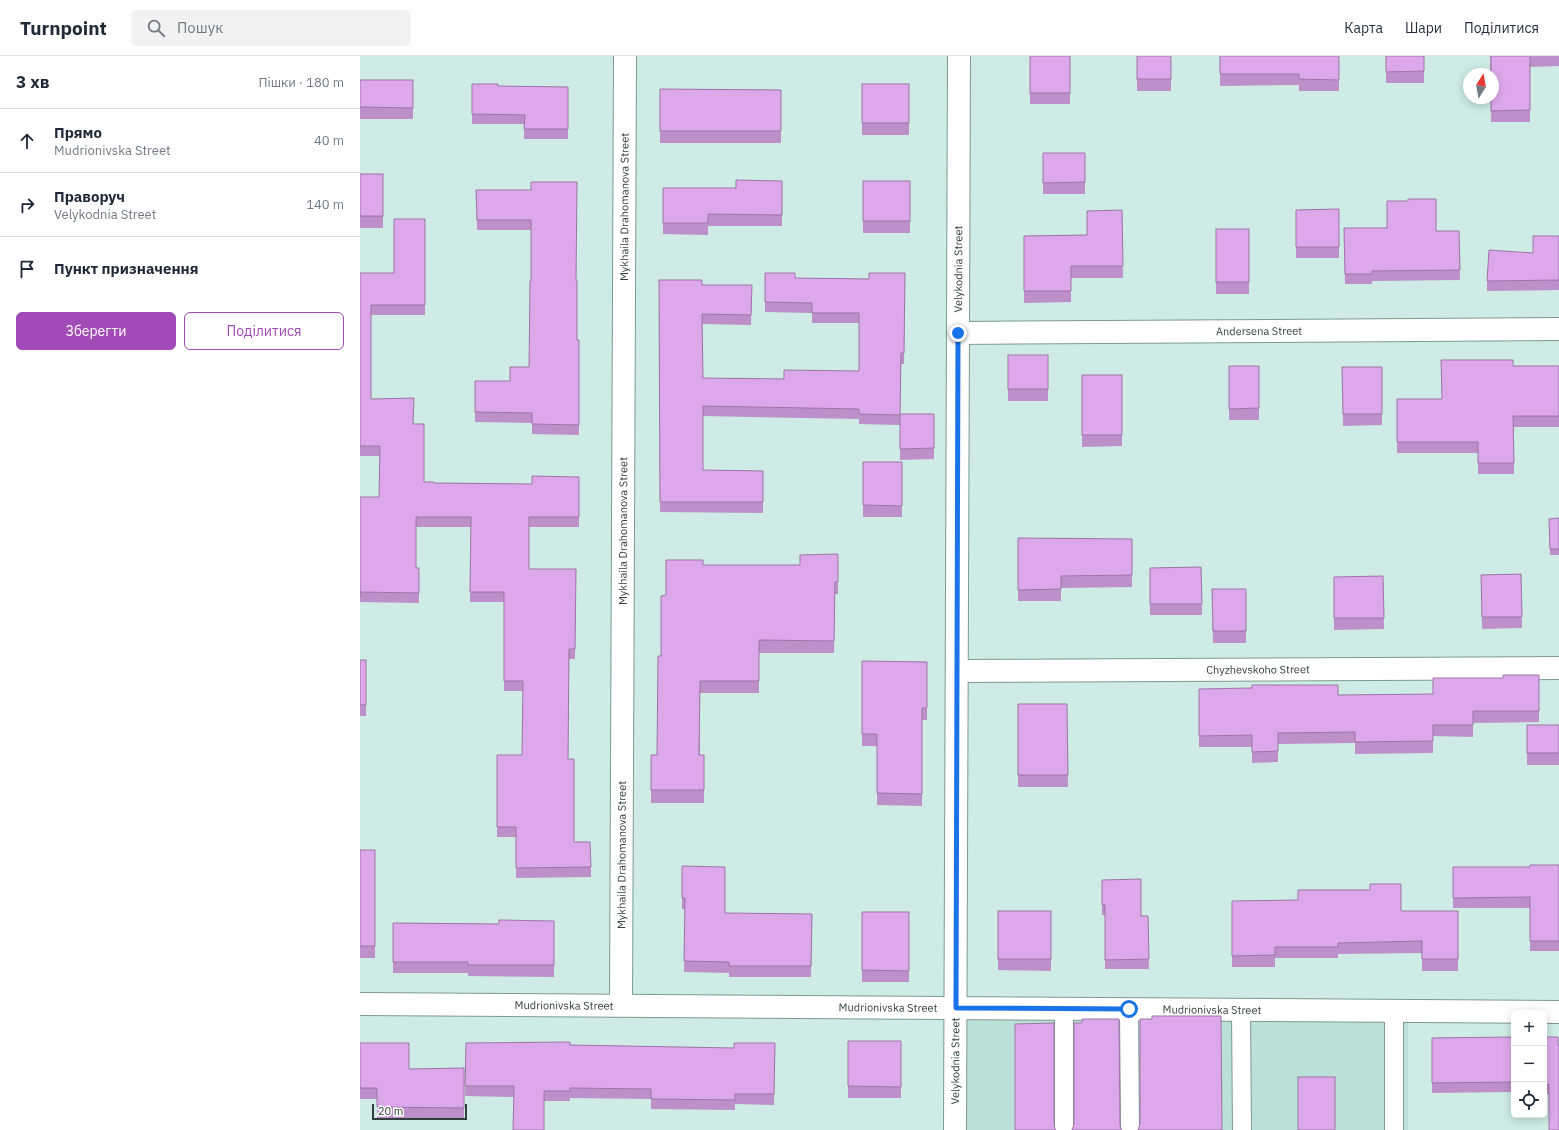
<!DOCTYPE html>
<html lang="uk">
<head>
<meta charset="utf-8">
<style>
  :root { --surface:#fff; --page:#f2f2f3; --text:#1f2937; --muted:#747a83; --line:#e0e1e3; --accent:#a24bb7 }
  body { margin:0; font-family:"IBM Plex Sans",sans-serif; background:var(--page); color:var(--text) }
  .controls { position:absolute; right:12px; bottom:12px; display:grid; overflow:hidden; border-radius:6px; box-shadow:0 2px 10px #0003 }
  .controls button { width:36px; height:36px; display:grid; place-items:center; padding:0; border:0; border-bottom:1px solid var(--line); background:var(--surface); color:var(--text); font:20px sans-serif }
  .compass { position:absolute; left:1103px; top:12px; width:36px; height:36px; border-radius:50%; background:var(--surface); box-shadow:0 2px 10px #0003; rotate:11deg }
  .scale { position:absolute; left:12px; bottom:10px; width:95px; box-sizing:border-box; padding-left:4px; border:2px solid #323e3b; border-top:0; font-size:11px; line-height:14px; white-space:nowrap; color:#323e3b; -webkit-text-stroke:3px #fff; paint-order:stroke }
  .stop { position:absolute; width:12px; height:12px; margin:-9px; border:3px solid #1a73e8; border-radius:50%; background:#fff }
  .stop.end { background:#1a73e8; border-color:#fff; box-shadow:0 1px 4px #0008 }
  .list { margin:0; padding:0; list-style:none }
  h2 { display:flex; justify-content:space-between; align-items:center; height:52px; margin:0; padding:0 16px; font-size:17px }
  h2 small { font-size:13px; font-weight:400; color:var(--muted) }
  .list li { display:grid; grid-template-columns:26px 1fr auto; gap:12px; align-items:center; box-sizing:border-box; height:64px; padding:0 16px; border-top:1px solid var(--line) }
  .list b { display:block; font-size:15px; white-space:nowrap }
  .list p { margin:0; font-size:13px; white-space:nowrap; color:var(--muted) }
  .list em { font-size:13px; font-style:normal; color:var(--muted) }
  .actions { display:flex; gap:8px; padding:12px 16px }
  .actions a { flex:1; padding:9px 0; border:1px solid var(--accent); border-radius:6px; text-align:center; font-size:14px; color:var(--accent) }
  .actions .main { background:var(--accent); color:#fff }
  .icon { flex:none; width:22px; height:22px; fill:none; stroke:currentColor; stroke-width:2; stroke-linecap:round; stroke-linejoin:round }
  .map { position:relative; flex:none; width:1199px; height:1074px; overflow:hidden }
  header { display:flex; align-items:center; gap:24px; box-sizing:border-box; height:56px; padding:0 20px; background:var(--surface); border-bottom:1px solid var(--line) }
  header strong { font-size:19px }
  nav { display:flex; gap:22px; margin-inline-start:auto; font-size:14px }
  .search { width:280px; height:36px; background:var(--page); display:flex; align-items:center; gap:10px; box-sizing:border-box; padding:0 14px; border-radius:6px; color:var(--muted); font-size:15px }
  main { display:flex }
  aside { flex:1; background:var(--surface) }
  .map>svg:first-child { display:block }
  .built { fill:#bae0d7 }
  .lines { fill:none; stroke-linecap:round; stroke-linejoin:round }
  .service-casing { stroke:#7d9992; stroke-width:20 }
  .minor-casing { stroke:#7d9992; stroke-width:24 }
  .service { stroke:#fff; stroke-width:18 }
  .minor { stroke:#fff; stroke-width:22 }
  .wall { fill:#be90ca }
  .building { fill:#dda8eb; stroke:#9b76a4 }
  .route { stroke:#1a73e8; stroke-width:5 }
  .labels { text-anchor:middle; dominant-baseline:central; stroke-width:4; stroke-linejoin:round; paint-order:stroke }
  .street-label { font-size:11px; fill:#323e3b; stroke:#fff }
</style>
</head>
<body>
<header>
<strong>Turnpoint</strong>
<div class="search"><svg class="icon" aria-label="search" viewBox="0 0 24 24"><circle cx="10" cy="10" r="6"/><path d="M15 15l6 6"/></svg>Пошук</div>
<nav><a>Карта</a><a>Шари</a><a>Поділитися</a></nav>
</header>
<main>
<aside>
<h2>3 хв<small>Пішки · 180 m</small></h2>
<ul class="list">
<li><svg class="icon" aria-label="ahead" viewBox="0 0 24 24"><path d="M12 20V5M6 11l6-6 6 6"/></svg><div><b>Прямо</b><p>Mudrionivska Street</p></div><em>40 m</em></li>
<li><svg class="icon" aria-label="right" viewBox="0 0 24 24"><path d="M7 20v-9h11M14 6l5 5-5 5"/></svg><div><b>Праворуч</b><p>Velykodnia Street</p></div><em>140 m</em></li>
<li><svg class="icon" aria-label="arrive" viewBox="0 0 24 24"><path d="M6 21V4h12l-3 4 3 4H6"/></svg><div><b>Пункт призначення</b></div></li>
</ul>
<div class="actions"><a class="main">Зберегти</a><a>Поділитися</a></div>
</aside>
<div class="map">
<svg width="1199" height="1074" viewBox="0 0 1199 1074">
  <rect width="100%" height="100%" fill="#ceebe5"/>
  <polygon class="built" points="596,952 1048,955 1048,1074 595,1074"/>
  <g class="lines">
    <g class="service-casing">
      <g id="service">
        <polyline points="704,953 704,1074"/>
        <polyline points="769,953 770,1074"/>
        <polyline points="881,954 882,1074"/>
        <polyline points="1034,1074 1034,955"/>
      </g>
    </g>
    <g class="minor-casing">
      <g id="minor">
        <path id="s1" d="M598,277L1199,273"/>
        <path id="s2" d="M597,615L1199,612"/>
        <path id="s3" d="M0,948L1199,956"/>
        <path id="s4" d="M261,949L265,0"/>
        <path id="s5" d="M595,1074L599,0"/>
      </g>
    </g>
    <use href="#service" class="service"/>
    <use href="#minor" class="minor"/>
  </g>
  <g class="wall">
    <rect x="670" y="0" width="40" height="48"/>
    <rect x="777" y="0" width="34" height="35"/>
    <polygon points="860,0 979,0 979,35 939,35 939,29 860,30"/>
    <rect x="1026" y="0" width="38" height="27"/>
    <polygon points="1130,0 1199,0 1199,10 1170,11 1170,66 1131,66"/>
    <rect x="0" y="24" width="53" height="39"/>
    <polygon points="112,28 138,30 208,31 208,83 164,83 164,68 112,68"/>
    <rect x="502" y="28" width="47" height="51"/>
    <polygon points="300,33 421,34 421,87 300,87"/>
    <rect x="683" y="97" width="42" height="41"/>
    <rect x="0" y="118" width="23" height="54"/>
    <polygon points="422,125 422,170 348,170 348,179 303,178 303,132 376,132"/>
    <rect x="503" y="125" width="47" height="52"/>
    <polygon points="116,134 171,134 216,225 217,284 219,284 219,379 172,378 172,367 115,366 115,325 150,325 169,311 171,225 171,174 117,174"/>
    <polygon points="979,153 979,202 936,202 936,154"/>
    <polygon points="762,154 763,222 711,222 711,246 664,247 664,180 727,179"/>
    <polygon points="65,163 65,259 11,259 11,343 53,368 64,426 74,427 172,428 219,421 219,471 169,471 169,513 216,513 215,603 209,603 208,703 214,786 231,811 231,821 156,822 156,781 137,781 137,699 162,699 163,635 144,635 144,546 110,546 111,471 56,471 56,512 59,512 59,547 0,546 0,551 0,441 19,441 20,400 0,400 0,217 34,217"/>
    <polygon points="984,172 1076,175 1099,175 1100,224 1012,225 1012,228 985,228"/>
    <rect x="856" y="173" width="33" height="65"/>
    <polygon points="1199,180 1199,234 1127,235 1127,225 1173,197"/>
    <polygon points="405,217 435,222 509,223 545,217 544,308 541,308 540,358 574,358 574,403 540,404 540,369 499,368 499,363 343,360 343,414 403,415 403,457 300,456 299,224 342,229 392,229 391,269 342,268 343,322 424,323 499,315 499,267 452,267 452,257 405,256"/>
    <rect x="648" y="299" width="40" height="46"/>
    <rect x="869" y="310" width="30" height="54"/>
    <polygon points="1153,310 1199,310 1199,371 1154,371 1154,418 1118,418 1118,397 1037,397 1037,343 1082,343"/>
    <polygon points="982,311 1022,311 1022,369 983,370"/>
    <polygon points="722,319 762,319 762,390 722,391"/>
    <rect x="503" y="406" width="39" height="55"/>
    <polygon points="1199,462 1199,499 1190,499 1189,463"/>
    <polygon points="658,482 772,483 772,531 701,532 701,545 658,545"/>
    <polygon points="478,498 478,538 475,538 474,597 399,597 399,637 340,637 340,699 344,699 344,747 291,747 291,699 297,699 301,600 306,539 343,509 440,509"/>
    <polygon points="841,511 842,559 790,559 790,512"/>
    <polygon points="1161,518 1162,572 1122,573 1121,519"/>
    <polygon points="1023,520 1024,573 974,574 974,521"/>
    <polygon points="852,533 886,533 886,587 853,587"/>
    <rect x="0" y="604" width="6" height="56"/>
    <polygon points="502,605 567,606 567,664 562,664 562,750 517,749 517,690 502,690"/>
    <polygon points="1179,619 1179,666 1113,667 1113,681 1073,680 1073,697 995,698 995,687 918,688 918,706 892,707 892,691 839,691 839,633 978,639 1073,638 1143,622"/>
    <polygon points="658,648 707,648 708,731 658,731"/>
    <rect x="1167" y="669" width="32" height="40"/>
    <rect x="0" y="794" width="15" height="108"/>
    <polygon points="1199,809 1199,895 1170,895 1170,852 1093,852 1093,811 1170,811"/>
    <polygon points="322,810 365,857 452,858 451,921 369,921 369,917 324,916 325,853 322,853"/>
    <polygon points="742,824 781,860 788,860 789,913 745,913 745,859 742,859"/>
    <polygon points="872,845 1041,855 1098,855 1098,915 1062,915 1062,897 978,898 978,902 915,902 915,911 872,911"/>
    <polygon points="638,855 691,855 691,915 638,914"/>
    <rect x="502" y="856" width="47" height="70"/>
    <polygon points="194,865 194,921 108,920 108,917 33,917 33,867 139,868"/>
    <polygon points="1154,981 1154,1036 1072,1037 1072,982"/>
    <polygon points="1184,981 1198,981 1189,1038 1184,1038"/>
    <rect x="488" y="985" width="53" height="57"/>
    <polygon points="0,987 49,1013 104,1012 104,1063 17,1062 17,1043 0,1043"/>
    <polygon points="106,987 374,992 415,987 414,1049 375,1048 375,1054 291,1053 291,1043 210,1042 210,1045 184,1045 154,1041 105,1040"/>
  </g>
  <g class="building">
    <rect x="670" y="0" width="40" height="37"/>
    <rect x="777" y="0" width="34" height="23"/>
    <polygon points="860,0 979,0 979,24 939,23 939,18 860,18"/>
    <polygon points="1026,0 1064,0 1064,15 1026,16"/>
    <polygon points="1131,0 1170,0 1170,54 1131,55 1131,42 1133,42 1133,18 1131,18"/>
    <polygon points="0,24 53,24 53,52 0,51"/>
    <polygon points="112,28 138,28 138,30 208,31 208,73 164,73 165,59 112,58"/>
    <rect x="502" y="28" width="47" height="39"/>
    <polygon points="300,33 421,34 421,75 300,75"/>
    <polygon points="683,97 725,97 725,126 683,127"/>
    <rect x="0" y="118" width="23" height="42"/>
    <polygon points="376,124 422,125 422,159 348,158 348,167 303,167 303,132 376,132"/>
    <rect x="503" y="125" width="47" height="40"/>
    <polygon points="171,126 217,126 216,225 217,225 217,284 219,284 219,369 172,368 172,357 115,356 115,325 150,325 150,311 169,311 170,225 171,225 171,164 117,164 116,134 171,134"/>
    <polygon points="1048,143 1076,143 1076,175 1099,175 1100,214 1012,215 1012,218 985,218 984,172 1027,172 1027,145 1048,145"/>
    <polygon points="979,153 979,191 936,191 936,154"/>
    <polygon points="762,154 763,210 711,210 711,235 664,235 664,180 727,179 727,155"/>
    <polygon points="34,163 65,163 65,249 11,249 11,343 54,342 53,368 64,368 64,426 74,426 74,427 172,428 172,420 219,421 219,461 169,461 169,513 216,513 215,593 209,593 208,703 214,703 214,786 230,786 231,811 156,812 156,771 137,771 137,699 162,699 163,625 144,625 144,536 110,536 111,461 56,461 56,512 59,512 59,537 0,536 0,541 0,441 19,441 20,390 0,390 0,217 34,217"/>
    <rect x="856" y="173" width="33" height="53"/>
    <polygon points="1173,180 1199,180 1199,224 1127,225 1129,194 1173,197"/>
    <polygon points="405,217 435,217 435,222 509,223 509,217 545,217 544,297 541,297 540,359 499,358 499,353 343,350 343,414 403,415 403,446 300,446 299,224 342,224 342,229 392,229 391,259 342,258 343,322 424,323 424,314 499,315 499,257 452,257 452,247 405,246"/>
    <rect x="648" y="299" width="40" height="34"/>
    <polygon points="1081,304 1153,304 1153,310 1199,310 1199,360 1153,360 1154,407 1118,407 1118,386 1037,386 1037,343 1082,343"/>
    <polygon points="869,310 899,310 899,352 869,353"/>
    <polygon points="982,311 1022,311 1022,358 983,358"/>
    <rect x="722" y="319" width="40" height="60"/>
    <polygon points="540,358 574,358 574,392 540,393"/>
    <polygon points="503,406 542,406 542,450 503,449"/>
    <polygon points="1199,462 1199,493 1190,493 1189,463"/>
    <polygon points="658,482 772,483 772,519 701,520 701,533 658,534"/>
    <polygon points="478,498 478,526 475,526 474,585 399,584 399,625 340,625 339,699 344,699 344,734 291,734 291,699 297,699 298,600 301,600 301,540 306,539 306,504 343,504 343,509 440,509 440,499"/>
    <polygon points="841,511 842,548 790,548 790,512"/>
    <polygon points="1161,518 1162,561 1122,561 1121,519"/>
    <polygon points="1023,520 1024,562 974,562 974,521"/>
    <polygon points="852,533 886,533 886,575 853,575"/>
    <rect x="0" y="604" width="6" height="45"/>
    <polygon points="502,605 567,606 567,652 562,652 562,738 517,737 517,678 502,678"/>
    <polygon points="1143,619 1179,619 1179,655 1113,655 1113,669 1073,669 1073,685 995,686 995,676 918,677 918,695 892,696 892,679 839,680 839,633 892,632 892,629 978,629 978,639 1073,638 1073,622 1143,622"/>
    <polygon points="658,648 707,648 708,719 658,719"/>
    <rect x="1167" y="669" width="32" height="28"/>
    <rect x="0" y="794" width="15" height="96"/>
    <polygon points="1170,809 1199,809 1199,885 1170,885 1170,841 1093,842 1093,811 1170,811"/>
    <polygon points="322,810 365,811 365,857 452,858 451,910 369,910 369,906 324,905 325,842 322,842"/>
    <polygon points="781,823 781,860 788,860 789,903 745,904 745,849 742,849 742,824"/>
    <polygon points="1010,828 1041,828 1041,855 1098,855 1098,903 1062,903 1062,885 978,887 978,891 915,891 915,899 872,900 872,845 938,844 938,834 1010,834"/>
    <rect x="638" y="855" width="53" height="48"/>
    <polygon points="502,856 549,856 549,915 502,914"/>
    <polygon points="139,864 194,865 194,909 108,909 108,906 33,906 33,867 139,868"/>
    <polygon points="792,960 861,960 862,1074 778,1074 780,1068 780,963 792,963"/>
    <polygon points="722,963 759,963 760,1068 761,1073 762,1074 712,1074 714,1068 714,967 722,967"/>
    <polygon points="694,967 694,1068 695,1073 696,1074 655,1074 655,968"/>
    <polygon points="1154,981 1154,1026 1072,1027 1072,982"/>
    <polygon points="1184,981 1198,981 1198,989 1199,989 1199,1074 1189,1074 1189,1028 1184,1028"/>
    <polygon points="488,985 541,985 541,1031 488,1030"/>
    <polygon points="210,986 210,989 374,992 374,987 415,987 414,1038 375,1038 375,1044 291,1043 291,1033 210,1032 210,1035 184,1035 184,1074 153,1074 154,1030 105,1030 106,987"/>
    <polygon points="0,987 49,987 49,1013 104,1012 104,1052 17,1051 17,1032 0,1032"/>
    <rect x="938" y="1021" width="37" height="53"/>
  </g>
  <g class="lines">
    <polyline class="route" points="598,277 596,952 769,953"/>
  </g>
  <g class="labels">
    <g class="street-label">
      <text stroke="none"><textPath href="#s4" startOffset="798">Mykhaila Drahomanova Street</textPath></text>
      <text stroke="none"><textPath href="#s5" startOffset="861">Velykodnia Street</textPath></text>
      <text stroke="none"><textPath href="#s1" startOffset="301">Andersena Street</textPath></text>
      <text stroke="none"><textPath href="#s4" startOffset="474">Mykhaila Drahomanova Street</textPath></text>
      <text stroke="none"><textPath href="#s2" startOffset="301">Chyzhevskoho Street</textPath></text>
      <text stroke="none"><textPath href="#s4" startOffset="150">Mykhaila Drahomanova Street</textPath></text>
      <text stroke="none"><textPath href="#s3" startOffset="204">Mudrionivska Street</textPath></text>
      <text stroke="none"><textPath href="#s3" startOffset="528">Mudrionivska Street</textPath></text>
      <text stroke="none"><textPath href="#s3" startOffset="852">Mudrionivska Street</textPath></text>
      <text stroke="none"><textPath href="#s5" startOffset="69">Velykodnia Street</textPath></text>
    </g>
  </g>
</svg>
<div class="controls">
<button>+</button>
<button>−</button>
<button><svg class="icon" aria-label="locate" viewBox="0 0 24 24"><circle cx="12" cy="12" r="6"/><path d="M12 2v4M12 18v4M2 12h4M18 12h4"/></svg></button>
</div>
<svg class="compass" viewBox="-18 -18 36 36"><path d="M0-13l5 13h-10z" fill="#e53935"/><path d="M0 13l5-13h-10z" fill="#747a83"/></svg>
<div class="scale">20 m</div>
<div class="stop" style="left:769px;top:953px"></div>
<div class="stop end" style="left:598px;top:277px"></div>
</div>
</main>
</body>
</html>
